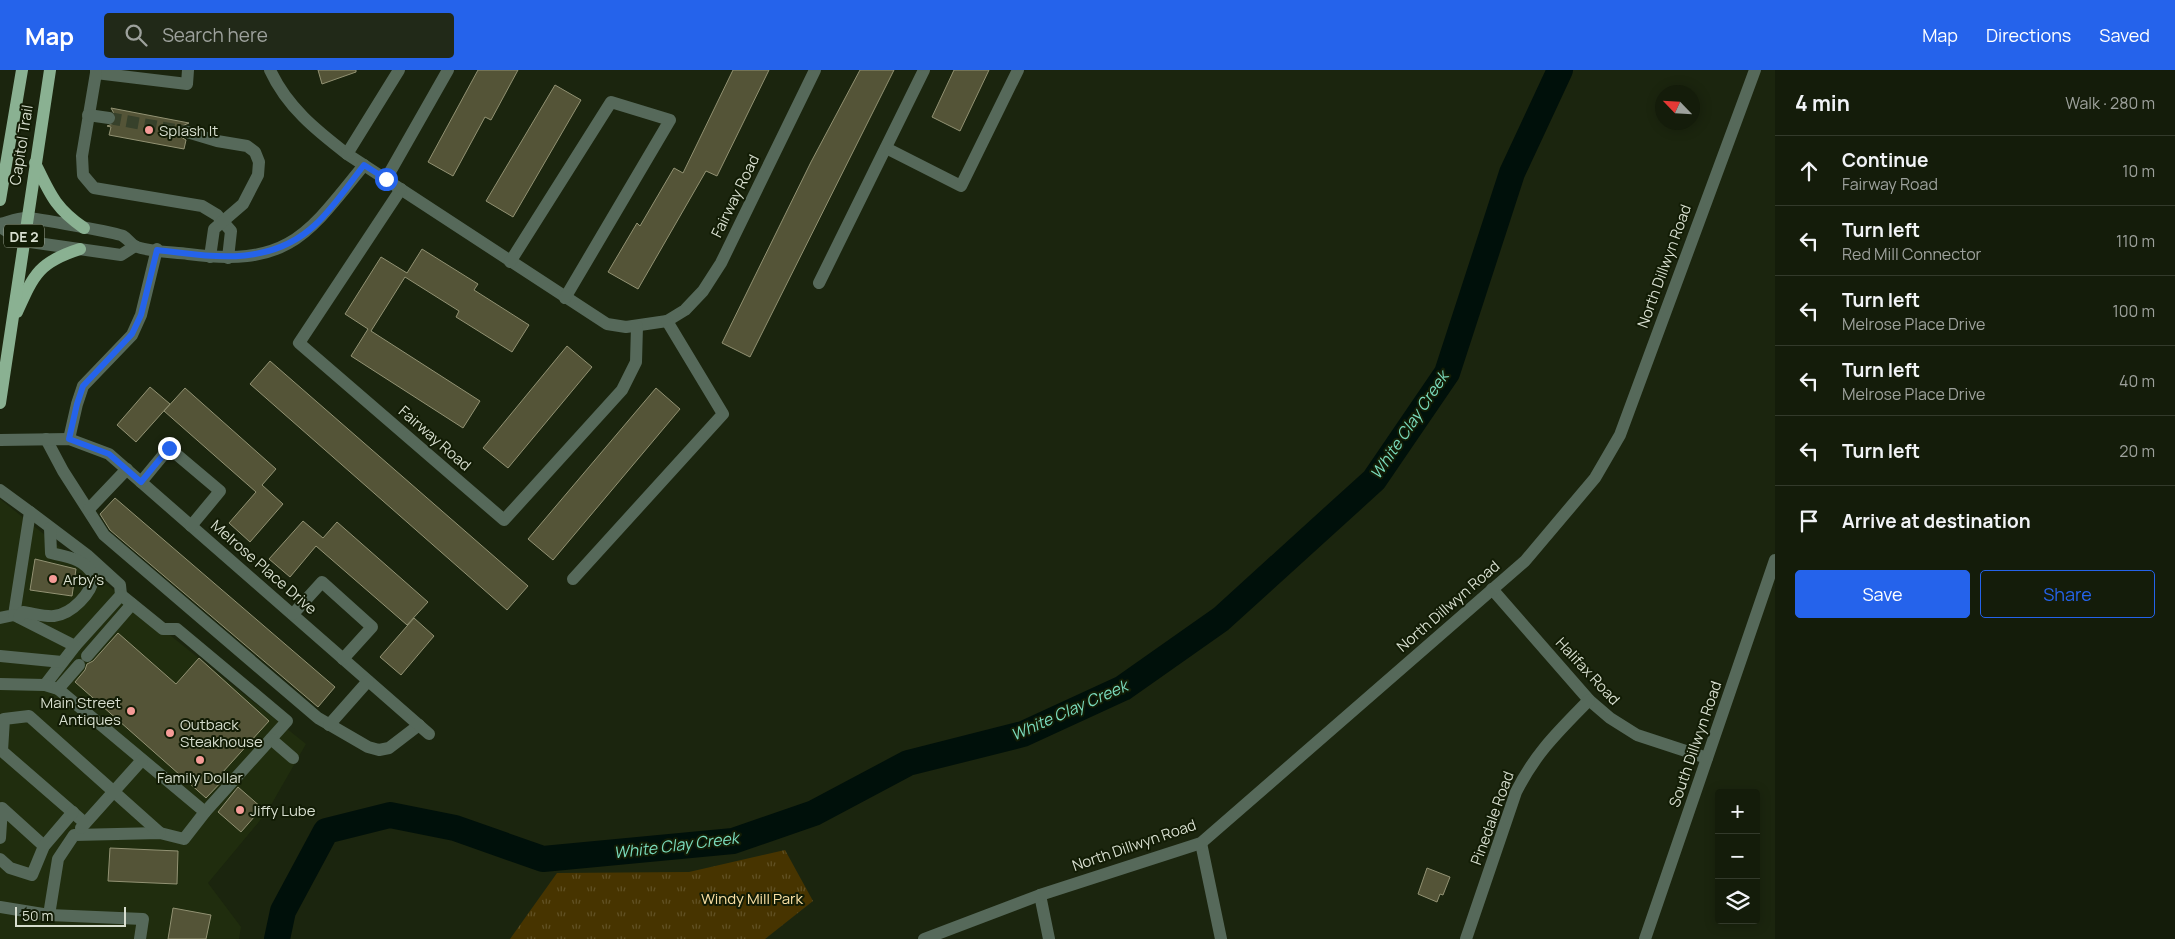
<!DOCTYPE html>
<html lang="en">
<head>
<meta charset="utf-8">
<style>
  :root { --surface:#141c0a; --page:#212918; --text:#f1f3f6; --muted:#9da19c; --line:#333a2b; --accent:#2563eb }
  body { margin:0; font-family:Manrope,sans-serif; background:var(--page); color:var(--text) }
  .controls { position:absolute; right:15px; bottom:15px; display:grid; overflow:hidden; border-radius:5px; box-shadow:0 2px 12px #0003 }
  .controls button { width:45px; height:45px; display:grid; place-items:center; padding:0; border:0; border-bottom:1px solid var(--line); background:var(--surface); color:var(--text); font:25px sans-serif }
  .compass { position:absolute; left:1655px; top:15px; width:45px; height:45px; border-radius:50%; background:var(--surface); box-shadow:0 2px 12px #0003; rotate:295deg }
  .scale { position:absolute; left:15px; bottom:12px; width:111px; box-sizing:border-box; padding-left:5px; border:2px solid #d7decf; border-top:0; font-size:14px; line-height:18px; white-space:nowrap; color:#d7decf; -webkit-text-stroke:4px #121c05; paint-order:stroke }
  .stop { position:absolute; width:15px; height:15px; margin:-11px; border:4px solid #2563eb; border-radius:50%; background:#fff }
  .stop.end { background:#2563eb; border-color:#fff; box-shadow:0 1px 5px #0008 }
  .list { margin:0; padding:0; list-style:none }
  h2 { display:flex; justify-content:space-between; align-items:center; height:65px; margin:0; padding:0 20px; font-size:21px }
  h2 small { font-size:16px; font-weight:400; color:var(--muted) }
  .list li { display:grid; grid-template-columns:32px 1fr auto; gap:15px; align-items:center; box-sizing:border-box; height:70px; padding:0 20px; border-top:1px solid var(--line) }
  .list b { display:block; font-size:19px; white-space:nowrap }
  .list p { margin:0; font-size:16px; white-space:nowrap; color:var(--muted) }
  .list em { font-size:16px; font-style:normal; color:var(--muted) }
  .actions { display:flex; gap:10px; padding:15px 20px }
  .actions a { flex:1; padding:11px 0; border:1px solid var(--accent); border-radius:5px; text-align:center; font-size:18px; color:var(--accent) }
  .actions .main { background:var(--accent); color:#fff }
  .icon { flex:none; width:28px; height:28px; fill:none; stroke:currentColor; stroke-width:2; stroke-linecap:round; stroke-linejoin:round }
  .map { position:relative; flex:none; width:1775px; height:869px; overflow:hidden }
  header { display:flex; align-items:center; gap:30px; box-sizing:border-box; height:70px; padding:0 25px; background:var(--accent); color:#fff }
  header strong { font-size:24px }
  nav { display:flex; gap:28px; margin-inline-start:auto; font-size:18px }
  .search { width:350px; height:45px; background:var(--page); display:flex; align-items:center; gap:12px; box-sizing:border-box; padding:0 18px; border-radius:5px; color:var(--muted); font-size:19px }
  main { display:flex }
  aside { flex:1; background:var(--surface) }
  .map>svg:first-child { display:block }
  .built { fill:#202d0e }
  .park { fill:url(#park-tufts) }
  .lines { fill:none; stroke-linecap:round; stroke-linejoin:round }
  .river { stroke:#00100a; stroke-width:26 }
  .building { fill:#545437; stroke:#929273 }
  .minor-tunnel { stroke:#37412b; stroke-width:12; stroke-dasharray:12 6; stroke-linecap:butt }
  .minor { stroke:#56695a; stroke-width:12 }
  .major { stroke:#8ab192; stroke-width:12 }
  .route { stroke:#2563eb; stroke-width:6 }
  .poi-dot { fill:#f59b97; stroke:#121c05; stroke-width:2 }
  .labels { text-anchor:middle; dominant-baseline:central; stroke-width:4; stroke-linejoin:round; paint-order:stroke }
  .shield { fill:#121c05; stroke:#9ca492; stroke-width:1 }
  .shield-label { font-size:14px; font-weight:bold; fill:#d7decf }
  .poi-label { font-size:15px; fill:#d7decf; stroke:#121c05; text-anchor:start }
  .street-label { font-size:15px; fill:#d7decf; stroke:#121c05 }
  .park-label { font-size:15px; fill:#fbe0a4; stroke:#121c05 }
  .water-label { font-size:16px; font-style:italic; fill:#7adbbd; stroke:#121c05 }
</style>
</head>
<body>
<header>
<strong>Map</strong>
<div class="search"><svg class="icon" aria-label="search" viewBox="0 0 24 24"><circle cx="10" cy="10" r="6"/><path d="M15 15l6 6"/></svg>Search here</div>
<nav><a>Map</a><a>Directions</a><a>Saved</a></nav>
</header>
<main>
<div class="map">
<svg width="1775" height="869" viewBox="0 0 1775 869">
  <defs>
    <pattern id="park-tufts" width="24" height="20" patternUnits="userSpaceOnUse" patternTransform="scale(1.25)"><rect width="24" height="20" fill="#473400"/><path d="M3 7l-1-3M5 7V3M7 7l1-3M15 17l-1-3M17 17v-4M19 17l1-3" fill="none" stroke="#615124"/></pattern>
  </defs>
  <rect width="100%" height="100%" fill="#1b250e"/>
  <polygon class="built" points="0,429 306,674 267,742 208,813 241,857 239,869 0,869"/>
  <polygon class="park" points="785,780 813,831 765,869 510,869 557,803 689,802"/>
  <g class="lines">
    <polyline class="river" points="277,869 283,841 326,761 390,745 455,758 543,789 733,771 814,743 908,693 1023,664 1123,618 1221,549 1374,410 1447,303 1512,103 1560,0"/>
  </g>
  <g class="building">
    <polygon points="318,0 356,0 356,2 322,14"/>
    <polygon points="478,0 518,0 491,50 485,47 453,106 428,92"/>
    <polygon points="733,0 769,0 717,106 706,101 638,219 608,202 637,153 640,156 674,98 683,103"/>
    <polygon points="860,0 894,0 750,287 722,273 811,92"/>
    <polygon points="954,0 989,0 960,61 932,47"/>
    <polygon points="555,15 581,30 513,147 486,131"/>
    <polygon points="111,38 189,53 182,56 179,60 181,67 186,70 184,79 109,65 111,57 107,56 115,53 117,49"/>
    <polygon points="422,179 478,214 474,220 529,255 512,282 456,247 459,241 405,207 371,261 480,331 463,358 351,286 368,259 345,244 381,187 407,203"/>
    <polygon points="567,276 592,297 508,398 483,378"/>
    <polygon points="270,291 528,516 507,540 250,314"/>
    <polygon points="150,317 170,334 136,372 117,355"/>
    <polygon points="185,318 276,399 262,415 283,434 250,472 229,453 256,422 164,341"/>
    <polygon points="656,318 680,339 553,490 528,469"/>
    <polygon points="115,428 335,617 318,637 110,460 100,444"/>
    <polygon points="303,451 323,468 337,452 428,532 407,555 316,476 290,507 269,489"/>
    <polygon points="35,489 76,499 72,526 30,520"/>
    <polygon points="414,548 434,566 401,605 380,587"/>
    <polygon points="118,563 176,614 199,588 269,651 222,703 226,707 206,728 75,612 85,600 87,594 93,591"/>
    <polygon points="238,717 262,738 241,762 218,742"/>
    <polygon points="110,778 178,781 177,814 108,811"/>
    <polygon points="1427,798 1450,807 1443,825 1440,824 1437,832 1418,824"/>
    <polygon points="173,838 211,845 206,869 168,869"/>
  </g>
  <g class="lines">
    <polyline class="minor-tunnel" points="109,48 187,62"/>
    <g class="minor">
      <polyline points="96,0 96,3 187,14 188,0"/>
      <path d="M270,0C287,37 316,60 347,84L607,254L626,257L667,251L685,240L703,221L721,193L815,0"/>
      <polyline points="96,3 82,86 83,105 94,118 202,136 217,145 231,161 228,188"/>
      <polyline points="88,45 109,48"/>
      <polyline points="187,62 217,71 247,76 255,82 259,92 258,105 243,134 214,159 210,187"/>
      <polyline points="886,78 961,116 1018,0"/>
      <polyline points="347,84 399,0"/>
      <polyline points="386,109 448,0"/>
      <polyline points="401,119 299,273 504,450 622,320 636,292 637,256"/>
      <path d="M0,154C8,152 18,148 26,148C35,148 118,163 123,166C128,169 131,174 135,176C147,182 174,182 188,184C288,197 306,167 364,95"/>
      <polyline points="0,157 23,171 121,185 135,176"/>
      <polyline points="510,192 611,32 670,50 565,228"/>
      <polyline points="819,213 924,0"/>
      <polyline points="46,369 63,401 104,465 318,648 368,677 379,680 389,678 419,655"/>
      <polyline points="69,369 77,334 83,316 132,265 141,245 157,179"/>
      <polyline points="0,370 69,369 109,384 429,664"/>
      <polyline points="141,412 169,378 220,421 191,456"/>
      <polyline points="0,420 30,442 14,545 0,548"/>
      <polyline points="89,439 127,399"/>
      <polyline points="30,442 87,485 120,515 121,525 75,576"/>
      <polyline points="573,509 723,344 667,251"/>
      <polyline points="1492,519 1589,630 1610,648 1637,665 1707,688"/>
      <polyline points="121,525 163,559 177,559 287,651 205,742"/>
      <polyline points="293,544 322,512 372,557 343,589"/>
      <polyline points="14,545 75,576 45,615"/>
      <path d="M19,547L23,542C32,543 45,547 54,546C72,544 92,523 94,506C85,489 69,487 51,483L50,458"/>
      <polyline points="0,586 62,592"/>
      <polyline points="87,586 132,534"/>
      <polyline points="0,614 45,615 58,619 205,742 184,769 160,763 74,765 58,789 49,845"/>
      <polyline points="58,619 79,595"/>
      <polyline points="329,655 368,611"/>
      <polyline points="271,669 293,688"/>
      <polyline points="85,753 2,681 4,649 29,646 160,763"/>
      <polyline points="81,758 142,690"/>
      <polyline points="0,768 2,738 44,776"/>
      <polyline points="1201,773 1221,869"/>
      <polyline points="0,789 10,798 32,805 44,776 73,742"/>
      <polyline points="1040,825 1049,869"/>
      <polyline points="0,837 49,845 143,849 140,869"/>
      <polyline points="924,869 1040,825 1201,773 1525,491 1595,408 1620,365 1755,0"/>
      <path d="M1466,869L1516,722C1536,682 1559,661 1589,630"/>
      <polyline points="1645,869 1775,490"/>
    </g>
    <g class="major">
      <path d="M35,93C50,124 55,138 84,158"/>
      <polyline points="0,130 22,0"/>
      <path d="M17,242C34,204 39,192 80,179"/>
      <polyline points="0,333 50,0"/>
    </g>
  </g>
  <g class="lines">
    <path class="route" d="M169,378L141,412L109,384L69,369L77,334L83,316L132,264L141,245L157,180C213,187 271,197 316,154C334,137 349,114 364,95L386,109"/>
  </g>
  <g class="poi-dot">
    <circle cx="149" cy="60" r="5"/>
    <circle cx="53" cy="509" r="5"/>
    <circle cx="131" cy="641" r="5"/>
    <circle cx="170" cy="663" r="5"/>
    <circle cx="200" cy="690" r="5"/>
    <circle cx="240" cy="740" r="5"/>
  </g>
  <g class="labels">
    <rect class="shield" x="4" y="154.5" width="40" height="23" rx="4"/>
    <g class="shield-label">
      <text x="24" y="166">DE 2</text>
    </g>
    <g class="poi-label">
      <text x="159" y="60">Splash It</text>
      <text x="63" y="509">Arby's</text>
      <text x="121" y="632" text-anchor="end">Main Street<tspan x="121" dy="17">Antiques</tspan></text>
      <text x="180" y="654">Outback<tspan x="180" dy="17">Steakhouse</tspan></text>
      <text x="200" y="707" text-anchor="middle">Family Dollar</text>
      <text x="250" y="740">Jiffy Lube</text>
    </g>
    <g class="street-label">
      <text transform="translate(21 75) rotate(-81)">Capitol Trail</text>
      <text transform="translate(735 126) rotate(-64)">Fairway Road</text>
      <text transform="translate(1664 196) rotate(-70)">North Dillwyn Road</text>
      <text transform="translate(435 368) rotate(41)">Fairway Road</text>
      <text transform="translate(264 497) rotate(41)">Melrose Place Drive</text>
      <text transform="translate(1448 536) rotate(-41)">North Dillwyn Road</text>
      <text transform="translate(1588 601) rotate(47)">Halifax Road</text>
      <text transform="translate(1695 674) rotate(-71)">South Dillwyn Road</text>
      <text transform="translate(1492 748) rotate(-70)">Pinedale Road</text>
      <text transform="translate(1134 775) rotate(-19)">North Dillwyn Road</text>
    </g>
    <g class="park-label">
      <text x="752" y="828">Windy Mill Park</text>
    </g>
    <g class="water-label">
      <text transform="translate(1409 355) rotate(-56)">White Clay Creek</text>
      <text transform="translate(1069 640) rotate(-24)">White Clay Creek</text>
      <text transform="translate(676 775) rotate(-7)">White Clay Creek</text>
    </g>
  </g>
</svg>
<div class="controls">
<button>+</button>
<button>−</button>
<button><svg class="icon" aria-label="layers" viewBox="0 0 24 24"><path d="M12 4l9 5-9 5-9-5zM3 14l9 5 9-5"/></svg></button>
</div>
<svg class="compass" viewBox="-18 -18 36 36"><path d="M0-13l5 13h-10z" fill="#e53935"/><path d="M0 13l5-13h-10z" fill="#9da19c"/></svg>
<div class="scale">50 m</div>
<div class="stop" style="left:386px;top:109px"></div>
<div class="stop end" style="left:169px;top:378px"></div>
</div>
<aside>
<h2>4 min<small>Walk · 280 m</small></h2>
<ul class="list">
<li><svg class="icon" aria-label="ahead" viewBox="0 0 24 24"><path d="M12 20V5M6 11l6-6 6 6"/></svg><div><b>Continue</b><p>Fairway Road</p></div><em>10 m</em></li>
<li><svg class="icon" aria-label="left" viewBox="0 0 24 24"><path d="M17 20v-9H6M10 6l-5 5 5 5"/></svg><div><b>Turn left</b><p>Red Mill Connector</p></div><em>110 m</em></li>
<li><svg class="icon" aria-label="left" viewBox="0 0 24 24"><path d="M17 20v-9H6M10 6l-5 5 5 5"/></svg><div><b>Turn left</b><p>Melrose Place Drive</p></div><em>100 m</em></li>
<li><svg class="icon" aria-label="left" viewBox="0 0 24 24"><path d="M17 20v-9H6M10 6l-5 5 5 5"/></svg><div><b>Turn left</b><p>Melrose Place Drive</p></div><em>40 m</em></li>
<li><svg class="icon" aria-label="left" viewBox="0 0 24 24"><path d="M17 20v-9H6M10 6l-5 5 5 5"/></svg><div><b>Turn left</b></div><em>20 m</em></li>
<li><svg class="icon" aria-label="arrive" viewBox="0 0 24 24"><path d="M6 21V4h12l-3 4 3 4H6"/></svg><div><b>Arrive at destination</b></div></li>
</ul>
<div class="actions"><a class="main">Save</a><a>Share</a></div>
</aside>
</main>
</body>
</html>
